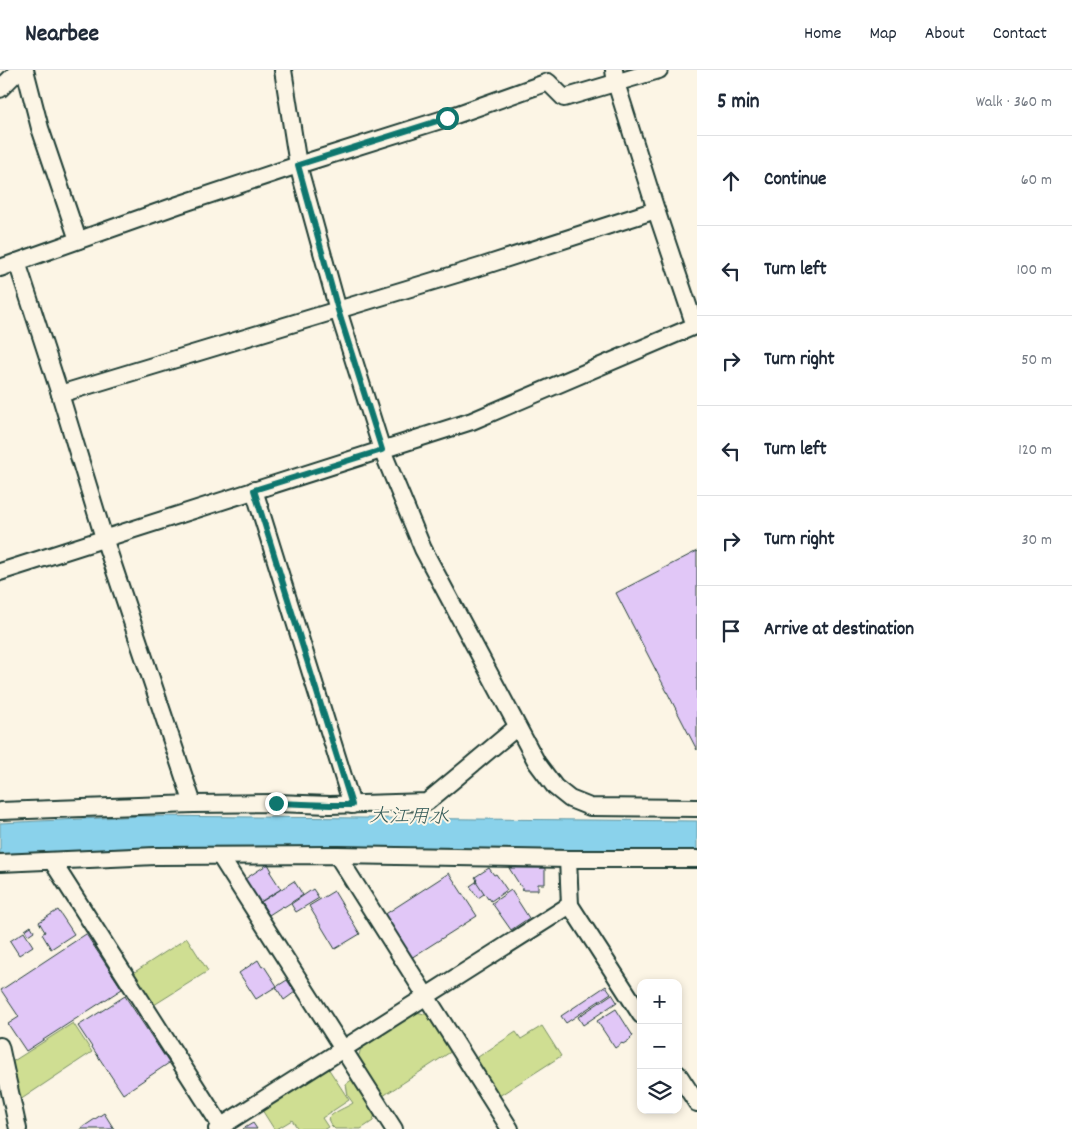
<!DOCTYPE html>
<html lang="en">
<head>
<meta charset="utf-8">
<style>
  :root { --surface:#fff; --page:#f2f2f3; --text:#1f2937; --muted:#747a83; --line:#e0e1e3 }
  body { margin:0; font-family:Dekko,"Klee One",sans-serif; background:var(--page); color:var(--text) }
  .controls { position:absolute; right:15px; bottom:15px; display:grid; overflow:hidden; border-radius:10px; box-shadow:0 2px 8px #0003 }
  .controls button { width:45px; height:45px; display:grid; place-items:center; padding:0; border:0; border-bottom:1px solid var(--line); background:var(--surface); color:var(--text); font:25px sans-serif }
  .stop { position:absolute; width:15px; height:15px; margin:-11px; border:4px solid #0f766e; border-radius:50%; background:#fff }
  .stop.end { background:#0f766e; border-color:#fff; box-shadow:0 1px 5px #0008 }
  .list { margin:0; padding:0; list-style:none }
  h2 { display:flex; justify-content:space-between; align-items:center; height:65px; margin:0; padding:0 20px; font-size:21px }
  h2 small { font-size:16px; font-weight:400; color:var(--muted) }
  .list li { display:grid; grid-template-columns:32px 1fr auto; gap:15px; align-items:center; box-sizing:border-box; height:90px; padding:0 20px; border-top:1px solid var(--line) }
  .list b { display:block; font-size:19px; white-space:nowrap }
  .list em { font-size:16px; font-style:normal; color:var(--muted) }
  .icon { flex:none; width:28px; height:28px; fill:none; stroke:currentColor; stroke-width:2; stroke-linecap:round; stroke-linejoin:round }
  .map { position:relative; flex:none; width:697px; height:1059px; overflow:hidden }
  header { display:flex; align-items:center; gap:30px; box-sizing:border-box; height:70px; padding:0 25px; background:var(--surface); border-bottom:1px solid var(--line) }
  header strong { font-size:24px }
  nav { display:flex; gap:28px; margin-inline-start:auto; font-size:18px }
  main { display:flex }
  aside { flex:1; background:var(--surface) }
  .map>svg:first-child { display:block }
  .green { fill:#cfde92; stroke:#778e63 }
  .water { fill:#8ad2eb; stroke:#5f96a2 }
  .building { fill:#e1c7f7; stroke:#1f3d34 }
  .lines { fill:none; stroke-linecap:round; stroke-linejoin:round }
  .street-casing { stroke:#1f3d34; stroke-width:20 }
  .street { stroke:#fcf5e5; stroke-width:16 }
  .route { stroke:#0f766e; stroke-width:6 }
  .labels { text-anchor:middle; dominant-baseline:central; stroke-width:4; stroke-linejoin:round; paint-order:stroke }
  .water-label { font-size:20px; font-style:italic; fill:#345b59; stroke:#fcf5e5 }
</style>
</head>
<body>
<header>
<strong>Nearbee</strong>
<nav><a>Home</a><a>Map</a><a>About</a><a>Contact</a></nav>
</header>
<main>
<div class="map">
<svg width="697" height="1059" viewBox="0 0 697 1059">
  <rect width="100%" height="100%" fill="#fcf5e5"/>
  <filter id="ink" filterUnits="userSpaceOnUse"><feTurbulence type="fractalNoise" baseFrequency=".02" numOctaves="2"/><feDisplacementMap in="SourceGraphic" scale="10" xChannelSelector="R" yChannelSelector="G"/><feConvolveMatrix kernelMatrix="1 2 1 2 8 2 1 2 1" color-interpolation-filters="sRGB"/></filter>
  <g filter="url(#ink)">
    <g class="green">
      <polygon points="187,868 208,901 154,935 133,903"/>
      <polygon points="416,942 429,945 452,981 383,1026 358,988 361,978"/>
      <polygon points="73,953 92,982 20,1030 12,992"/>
      <polygon points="542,956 561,986 499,1026 475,989 516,962 521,969"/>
      <polygon points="328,998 349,1030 322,1048 328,1057 325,1059 298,1059 292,1050 277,1059 274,1059 262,1040"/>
      <path d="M353,1009L375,1044L373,1051L361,1059H335L331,1055L328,1049C334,1041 346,1038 353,1033L348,1026L346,1014Z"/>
    </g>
    <polygon class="water" points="141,746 697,751 697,781 156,777 0,784 0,753"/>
    <g class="building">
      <polygon points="697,481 697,680 616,523"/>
      <polygon points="268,794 272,801 270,802 281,819 260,832 245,809"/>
      <polygon points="489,798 494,805 496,804 507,820 491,831 489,828 488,829 476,811 477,810 475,807"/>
      <polygon points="509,798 545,798 545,814 538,814 538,820 523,820"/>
      <polygon points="449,803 477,846 411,888 384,845"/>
      <polygon points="294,811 303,825 284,837 283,836 269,845 261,832"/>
      <polygon points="476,812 484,824 478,828 470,816"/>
      <polygon points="313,819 319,828 296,842 291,834"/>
      <polygon points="511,820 529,848 511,860 492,833"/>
      <polygon points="334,821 360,864 335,879 309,836"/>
      <polygon points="58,840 74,864 51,879 42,864 45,862 39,852"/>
      <polygon points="31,856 34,861 28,865 25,860"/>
      <polygon points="24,862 33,876 19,885 10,871"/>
      <polygon points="86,864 122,919 26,981 8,954 19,947 1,920"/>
      <polygon points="258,890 262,897 264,896 277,916 256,929 239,903"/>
      <polygon points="287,910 295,922 284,930 276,917"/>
      <polygon points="606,916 611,923 566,953 561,946"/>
      <polygon points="612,924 617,932 583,955 578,947"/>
      <polygon points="125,926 169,993 123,1024 78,956"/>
      <polygon points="616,939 633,966 630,968 631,969 623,974 622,973 615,978 597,951"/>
      <polygon points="104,1043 114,1059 80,1059"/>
      <polygon points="253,1053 257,1059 243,1059"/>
    </g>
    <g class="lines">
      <g class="street-casing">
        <g id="street">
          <polyline points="25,0 40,58 78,170"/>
          <polyline points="283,0 298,95 338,240 382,380 423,479 537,693 555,717 570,729 590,737 697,738"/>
          <polyline points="614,0 616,13 656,140 695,256"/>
          <polyline points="0,19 19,0"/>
          <polyline points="17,192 60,324 104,468 193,734"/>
          <polyline points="0,198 178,135 298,95 447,48 548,12 564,28 659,0"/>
          <polyline points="60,324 483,196 656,140"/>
          <polyline points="254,420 352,735"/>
          <polyline points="0,502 472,351 697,255"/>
          <polyline points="0,741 193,734 276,733 330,735 427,732 517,657"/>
          <polyline points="337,785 510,1059"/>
          <polyline points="220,786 394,1059"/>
          <polyline points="568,789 570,835 641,945"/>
          <polyline points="52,791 221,1056"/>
          <polyline points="0,793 156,786 337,785 568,789 697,789"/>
          <polyline points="0,976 18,1059"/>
          <polyline points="678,1004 697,1033"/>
          <polyline points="217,1059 570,835"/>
        </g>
      </g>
      <use href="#street" class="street"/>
    </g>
  </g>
  <g class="lines" filter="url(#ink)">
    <polyline class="route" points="276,733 330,735 352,735 254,420 382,380 338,240 298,95 447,48"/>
  </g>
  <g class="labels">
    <g class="water-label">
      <text transform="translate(409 748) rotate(1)">大江用水</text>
    </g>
  </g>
</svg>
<div class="controls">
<button>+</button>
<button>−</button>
<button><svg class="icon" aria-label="layers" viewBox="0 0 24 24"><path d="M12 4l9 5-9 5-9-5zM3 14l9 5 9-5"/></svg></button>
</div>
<div class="stop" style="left:447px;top:48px"></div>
<div class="stop end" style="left:276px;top:733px"></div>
</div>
<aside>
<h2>5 min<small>Walk · 360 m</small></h2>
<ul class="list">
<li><svg class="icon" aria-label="ahead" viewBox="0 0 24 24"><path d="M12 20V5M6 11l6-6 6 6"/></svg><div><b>Continue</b></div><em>60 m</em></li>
<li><svg class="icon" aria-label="left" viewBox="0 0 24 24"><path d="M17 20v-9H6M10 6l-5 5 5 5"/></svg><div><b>Turn left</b></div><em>100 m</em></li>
<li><svg class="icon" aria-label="right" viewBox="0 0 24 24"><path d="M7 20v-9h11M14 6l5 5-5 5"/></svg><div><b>Turn right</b></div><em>50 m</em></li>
<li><svg class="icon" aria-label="left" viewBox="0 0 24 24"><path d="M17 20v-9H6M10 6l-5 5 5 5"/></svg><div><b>Turn left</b></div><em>120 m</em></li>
<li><svg class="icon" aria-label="right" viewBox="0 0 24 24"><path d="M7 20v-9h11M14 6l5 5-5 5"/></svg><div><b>Turn right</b></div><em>30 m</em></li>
<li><svg class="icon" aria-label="arrive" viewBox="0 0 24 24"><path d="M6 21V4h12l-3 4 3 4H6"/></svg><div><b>Arrive at destination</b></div></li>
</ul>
</aside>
</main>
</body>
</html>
